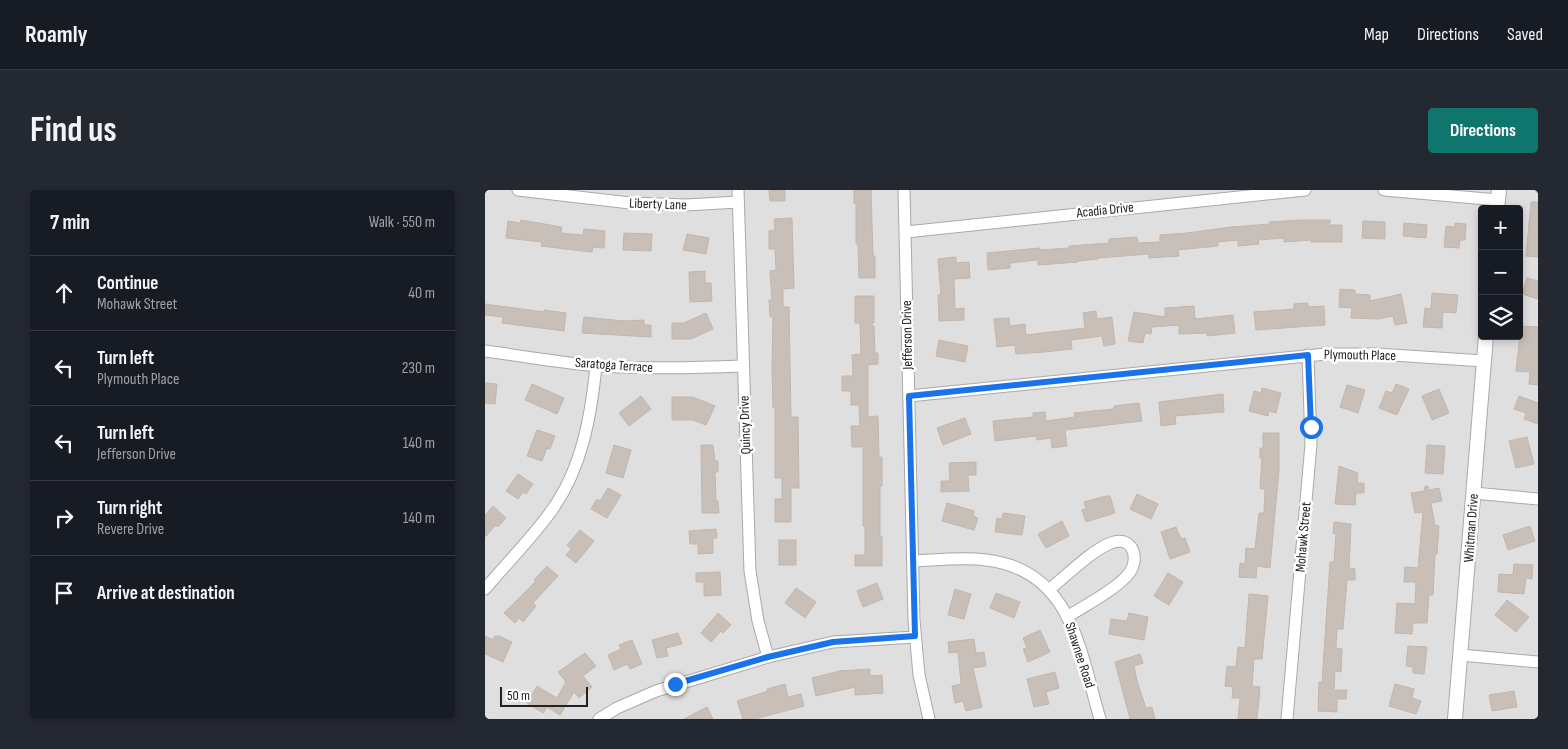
<!DOCTYPE html>
<html lang="en">
<head>
<meta charset="utf-8">
<style>
  :root { --surface:#171b24; --page:#242831; --text:#f1f3f6; --muted:#9ea1a6; --line:#363941; --accent:#0f766e }
  body { margin:0; font-family:"Sofia Sans Condensed",sans-serif; background:var(--page); color:var(--text) }
  .controls { position:absolute; right:15px; top:15px; display:grid; overflow:hidden; border-radius:5px; box-shadow:0 2px 8px #0003 }
  .controls button { width:45px; height:45px; display:grid; place-items:center; padding:0; border:0; border-bottom:1px solid var(--line); background:var(--surface); color:var(--text); font:25px sans-serif }
  .scale { position:absolute; left:15px; bottom:12px; width:88px; box-sizing:border-box; padding-left:5px; border:2px solid #222; border-top:0; font-size:14px; line-height:18px; white-space:nowrap; color:#222; -webkit-text-stroke:4px #fff; paint-order:stroke }
  .stop { position:absolute; width:15px; height:15px; margin:-11px; border:4px solid #1a73e8; border-radius:50%; background:#fff }
  .stop.end { background:#1a73e8; border-color:#fff; box-shadow:0 1px 5px #0008 }
  .list { margin:0; padding:0; list-style:none }
  h2 { display:flex; justify-content:space-between; align-items:center; height:65px; margin:0; padding:0 20px; font-size:21px }
  h2 small { font-size:16px; font-weight:400; color:var(--muted) }
  .list li { display:grid; grid-template-columns:32px 1fr auto; gap:15px; align-items:center; box-sizing:border-box; height:75px; padding:0 20px; border-top:1px solid var(--line) }
  .list b { display:block; font-size:19px; white-space:nowrap }
  .list p { margin:0; font-size:16px; white-space:nowrap; color:var(--muted) }
  .list em { font-size:16px; font-style:normal; color:var(--muted) }
  .icon { flex:none; width:28px; height:28px; fill:none; stroke:currentColor; stroke-width:2; stroke-linecap:round; stroke-linejoin:round }
  .map { position:relative; flex:none; width:1053px; height:529px; overflow:hidden; border-radius:5px }
  header { display:flex; align-items:center; gap:30px; box-sizing:border-box; height:70px; padding:0 25px; background:var(--surface); border-bottom:1px solid var(--line) }
  header strong { font-size:24px }
  nav { display:flex; gap:28px; margin-inline-start:auto; font-size:18px }
  .intro { display:flex; align-items:center; justify-content:space-between; box-sizing:border-box; height:120px; padding:0 30px }
  h1 { margin:0; font-size:35px }
  .button { padding:12px 22px; border-radius:5px; background:var(--accent); color:#fff; font-size:18px; font-weight:700 }
  main { display:flex; gap:30px; padding:0 30px }
  aside { flex:1; background:var(--surface); border-radius:5px; box-shadow:0 2px 8px #0003 }
  .map>svg:first-child { display:block }
  .residential { fill:#e0dfdf; fill-rule:evenodd }
  .building { fill:#c7bfb8; stroke:#c4b6ab }
  .lines { fill:none; stroke-linecap:round; stroke-linejoin:round }
  .minor-casing { stroke:#a9a9a9; stroke-width:13 }
  .tertiary-casing { stroke:#a9a9a9; stroke-width:16 }
  .minor { stroke:#fff; stroke-width:11 }
  .tertiary { stroke:#fff; stroke-width:14 }
  .route { stroke:#1a73e8; stroke-width:6 }
  .labels { text-anchor:middle; dominant-baseline:central; stroke-width:5; stroke-linejoin:round; paint-order:stroke }
  .street-label { font-size:14px; fill:#222; stroke:#fff }
</style>
</head>
<body>
<header>
<strong>Roamly</strong>
<nav><a>Map</a><a>Directions</a><a>Saved</a></nav>
</header>
<div class="intro"><h1>Find us</h1><a class="button">Directions</a></div>
<main>
<aside>
<h2>7 min<small>Walk · 550 m</small></h2>
<ul class="list">
<li><svg class="icon" aria-label="ahead" viewBox="0 0 24 24"><path d="M12 20V5M6 11l6-6 6 6"/></svg><div><b>Continue</b><p>Mohawk Street</p></div><em>40 m</em></li>
<li><svg class="icon" aria-label="left" viewBox="0 0 24 24"><path d="M17 20v-9H6M10 6l-5 5 5 5"/></svg><div><b>Turn left</b><p>Plymouth Place</p></div><em>230 m</em></li>
<li><svg class="icon" aria-label="left" viewBox="0 0 24 24"><path d="M17 20v-9H6M10 6l-5 5 5 5"/></svg><div><b>Turn left</b><p>Jefferson Drive</p></div><em>140 m</em></li>
<li><svg class="icon" aria-label="right" viewBox="0 0 24 24"><path d="M7 20v-9h11M14 6l5 5-5 5"/></svg><div><b>Turn right</b><p>Revere Drive</p></div><em>140 m</em></li>
<li><svg class="icon" aria-label="arrive" viewBox="0 0 24 24"><path d="M6 21V4h12l-3 4 3 4H6"/></svg><div><b>Arrive at destination</b></div></li>
</ul>
</aside>
<div class="map">
<svg width="1053" height="529" viewBox="0 0 1053 529">
  <rect width="100%" height="100%" fill="#f2efe9"/>
  <path class="residential" d="M0,0H1053V529H0ZM997,19H1034V146H997Z"/>
  <g class="building">
    <polygon points="284,0 300,0 300,11 285,11"/>
    <polygon points="369,0 386,0 388,66 390,66 390,88 374,88 373,54 371,54 371,13 369,13"/>
    <polygon points="1046,12 1053,12 1053,67 1041,66"/>
    <polygon points="307,28 309,98 298,99 298,117 304,117 306,227 313,227 314,298 306,298 306,332 290,332 290,309 297,309 297,288 290,288 290,218 288,218 287,178 288,127 285,127 284,110 287,110 285,81 291,80 290,59 284,59 284,41 290,40 289,29"/>
    <polygon points="36,30 77,37 76,43 98,45 99,39 120,41 119,58 108,57 107,62 97,61 56,56 57,52 21,48 23,31 35,33"/>
    <polygon points="817,30 845,30 845,35 857,35 857,52 826,52 826,50 799,52 799,48 773,50 774,54 753,56 753,50 733,52 733,56 693,60 694,66 664,68 664,64 613,68 613,69 593,71 593,72 553,75 553,70 525,73 525,78 503,80 502,63 555,58 555,60 584,58 584,56 624,53 624,49 652,47 653,53 675,52 675,45 702,43 746,37 785,34 784,32"/>
    <polygon points="878,31 900,32 900,49 877,48"/>
    <polygon points="919,33 942,35 941,48 918,46"/>
    <polygon points="970,33 981,34 980,50 975,50 974,58 959,57 961,36 970,37"/>
    <polygon points="139,43 167,44 166,61 138,60"/>
    <polygon points="202,44 224,48 221,64 198,60"/>
    <polygon points="471,67 471,73 484,72 485,88 469,89 470,119 479,118 479,130 454,131 453,105 456,105 453,69"/>
    <polygon points="220,81 220,93 226,93 227,111 205,112 204,82"/>
    <polygon points="1042,88 1053,91 1053,109 1037,104"/>
    <polygon points="855,99 870,100 870,104 885,105 885,111 916,104 922,133 910,135 908,126 893,129 866,128 867,118 854,117"/>
    <polygon points="947,103 973,105 971,123 958,122 957,138 938,137 940,118 946,119"/>
    <polygon points="370,106 389,106 389,133 387,133 387,136 389,136 390,163 393,163 393,174 383,175 383,227 393,226 394,267 397,267 397,296 395,296 395,347 397,347 397,376 370,376 370,365 380,365 380,336 378,336 378,257 367,257 366,236 375,236 374,215 366,215 366,201 357,201 357,186 368,186 367,165 376,164 375,133 370,133"/>
    <polygon points="823,113 823,117 839,116 840,135 771,140 769,122 809,119 809,114"/>
    <polygon points="0,114 59,122 59,120 81,123 79,141 17,133 18,127 0,125"/>
    <polygon points="709,116 710,129 748,125 750,143 722,146 722,143 694,144 694,135 667,137 666,144 660,143 658,153 643,151 649,122 680,127 680,118"/>
    <polygon points="611,121 612,129 627,127 630,154 619,156 617,146 586,150 587,159 559,162 531,164 530,155 512,157 509,129 524,128 525,136 540,134 541,145 600,138 598,123"/>
    <polygon points="221,123 228,139 206,149 187,149 187,133 199,133"/>
    <polygon points="99,127 139,131 159,130 159,135 166,135 166,147 97,143"/>
    <polygon points="1036,136 1053,137 1053,195 1044,194 1045,182 1031,181"/>
    <polygon points="454,150 483,156 480,172 451,166"/>
    <polygon points="0,193 12,194 10,214 0,213"/>
    <polygon points="47,194 79,208 72,224 40,210"/>
    <polygon points="911,194 924,199 912,225 894,218 901,201 907,203"/>
    <polygon points="862,195 880,200 873,223 855,217"/>
    <polygon points="777,198 796,203 791,223 784,221 783,226 764,221 769,201 776,203"/>
    <polygon points="954,199 964,223 947,230 937,206"/>
    <polygon points="738,204 739,222 690,226 691,234 676,236 674,212"/>
    <polygon points="156,206 166,219 144,236 134,223"/>
    <polygon points="1034,206 1053,213 1053,234 1039,229 1041,223 1029,219"/>
    <polygon points="187,207 208,207 230,216 221,235 208,230 187,230"/>
    <polygon points="654,213 657,231 580,240 582,256 567,258 566,248 552,250 551,246 510,251 508,231 548,227 548,223 560,222 561,231 590,227 589,223 629,219 629,216"/>
    <polygon points="480,228 486,244 458,255 452,238"/>
    <polygon points="52,240 70,246 65,259 62,258 57,271 42,266"/>
    <polygon points="778,243 794,243 794,280 785,378 772,376 771,388 754,387 755,373 760,374 761,358 770,359 774,323 779,323 780,299 775,299 777,268 775,268 775,258 778,258"/>
    <polygon points="1042,247 1049,274 1031,278 1024,251"/>
    <polygon points="129,255 146,260 138,288 121,283"/>
    <polygon points="216,255 228,255 230,271 233,271 233,282 230,282 231,311 233,311 234,323 217,323"/>
    <polygon points="942,255 960,256 958,284 940,283"/>
    <polygon points="491,272 491,285 483,285 484,301 456,302 456,291 465,291 464,273"/>
    <polygon points="854,276 873,283 872,293 879,293 879,303 871,303 870,315 850,314"/>
    <polygon points="33,284 48,294 41,304 38,302 33,309 21,301"/>
    <polygon points="940,296 943,296 944,300 954,298 957,311 946,313 950,335 954,336 952,364 950,364 948,405 944,405 942,433 928,433 927,444 910,443 912,413 930,414 931,392 919,392 920,377 933,378 938,322 930,323 926,303 939,301"/>
    <polygon points="123,298 136,305 122,328 106,319 112,309 115,311"/>
    <polygon points="652,304 673,314 666,329 645,319"/>
    <polygon points="621,306 625,306 630,323 601,332 597,320 601,319 599,312"/>
    <polygon points="462,313 489,321 488,326 493,328 489,340 457,331"/>
    <polygon points="8,316 21,328 13,337 11,335 0,347 0,325"/>
    <polygon points="518,323 540,326 537,345 510,342 512,328 517,329"/>
    <polygon points="577,331 584,346 561,358 553,344"/>
    <polygon points="849,332 866,334 864,378 870,379 870,390 862,390 858,439 852,439 851,458 857,459 856,482 850,481 849,500 862,500 861,509 852,509 852,522 833,521 834,492 837,492 845,372 849,372 851,344 848,343"/>
    <polygon points="1045,336 1050,351 1023,360 1018,345"/>
    <polygon points="691,337 696,349 700,348 705,362 685,369 676,342"/>
    <polygon points="231,339 232,348 228,348 228,363 213,364 213,354 205,354 204,341"/>
    <polygon points="95,340 109,351 91,373 81,365 86,359 82,355"/>
    <rect x="294" y="350" width="17" height="25"/>
    <polygon points="1029,374 1048,375 1047,389 1041,388 1039,404 1013,402 1014,384 1028,385"/>
    <polygon points="62,376 73,386 48,413 51,416 38,432 34,428 30,433 19,423 51,391 49,390"/>
    <polygon points="235,382 236,405 219,406 219,392 211,392 211,383"/>
    <polygon points="683,383 698,392 684,415 669,406"/>
    <polygon points="392,393 398,409 378,417 372,401"/>
    <polygon points="311,398 331,412 320,428 300,413"/>
    <polygon points="470,399 486,404 479,429 463,425"/>
    <polygon points="511,403 535,412 529,428 505,418"/>
    <polygon points="764,404 783,406 777,469 769,469 767,496 775,497 774,510 772,529 753,529 755,508 747,508 748,497 740,496 742,476 751,477 753,457 760,458"/>
    <polygon points="1022,410 1044,427 1031,442 1010,425"/>
    <polygon points="233,423 246,435 238,443 236,441 226,452 216,443"/>
    <polygon points="644,423 663,427 659,450 624,444 626,429 642,431"/>
    <polygon points="555,440 565,462 543,472 538,459 542,458 538,448"/>
    <polygon points="193,443 197,454 181,458 183,466 172,468 167,450"/>
    <polygon points="0,446 8,450 10,446 14,446 27,452 18,472 0,464"/>
    <polygon points="489,449 491,463 499,462 501,476 488,478 497,517 481,521 478,511 470,513 467,496 476,494 473,462 464,463 463,452"/>
    <polygon points="147,450 157,474 145,479 142,474 129,480 123,465 136,459 134,455"/>
    <polygon points="923,456 942,457 939,484 928,483 928,477 921,476"/>
    <polygon points="100,463 111,476 98,486 107,497 94,508 89,502 75,525 62,517 58,523 42,513 52,496 72,508 81,492 73,482"/>
    <polygon points="655,464 658,473 649,476 652,491 661,518 667,517 670,529 645,529 630,472"/>
    <polygon points="385,479 385,486 397,485 398,503 370,505 370,497 331,506 327,488 354,481"/>
    <polygon points="570,482 574,498 561,502 564,514 549,517 542,489"/>
    <polygon points="300,494 303,507 316,504 319,516 270,529 258,529 252,511 283,501 282,499"/>
    <polygon points="910,494 929,499 927,508 936,511 931,524 904,516"/>
    <polygon points="1029,501 1032,517 1007,521 1004,505"/>
    <polygon points="222,517 228,529 199,529"/>
  </g>
  <g class="lines">
    <g class="minor-casing">
      <g id="minor">
        <polyline points="33,0 145,13 201,15 253,12"/>
        <polyline points="253,0 265,381 273,431 283,467"/>
        <polyline points="419,0 429,430 434,485 444,529"/>
        <polyline points="899,0 1013,10"/>
        <polyline points="421,42 820,0"/>
        <path d="M0,161C38,166 76,173 113,176C162,179 210,178 258,176"/>
        <polyline points="424,206 841,164 892,164 999,171"/>
        <polyline points="989,303 1053,309"/>
        <path d="M429,371C452,370 478,367 501,370C587,380 595,461 615,529"/>
        <path d="M0,399C22,373 47,348 67,320C97,278 106,226 111,176"/>
        <path d="M565,399C581,386 607,360 626,353C647,345 655,367 645,382C634,398 599,416 582,427"/>
        <polyline points="976,465 1053,472"/>
        <polyline points="114,529 132,518 171,501 283,467 348,452 430,447"/>
        <polyline points="802,529 826,254 823,165"/>
      </g>
    </g>
    <g class="tertiary-casing">
      <g id="tertiary">
        <polyline points="1012,19 1014,0"/>
        <polyline points="970,529 1001,146"/>
      </g>
    </g>
    <use href="#minor" class="minor"/>
    <use href="#tertiary" class="tertiary"/>
  </g>
  <g class="lines">
    <polyline class="route" points="190,494 283,467 348,452 430,446 424,206 823,165 826,237"/>
  </g>
  <g class="labels">
    <g class="street-label">
      <text transform="translate(173 14) rotate(2)">Liberty Lane</text>
      <text transform="translate(620 20) rotate(-6)">Acadia Drive</text>
      <text transform="translate(422 145) rotate(-91)">Jefferson Drive</text>
      <text transform="translate(875 165) rotate(1)">Plymouth Place</text>
      <text transform="translate(129 175) rotate(4)">Saratoga Terrace</text>
      <text transform="translate(260 235) rotate(-92)">Quincy Drive</text>
      <text transform="translate(986 338) rotate(-86)">Whitman Drive</text>
      <text transform="translate(818 347) rotate(-85)">Mohawk Street</text>
      <text transform="translate(595 465) rotate(72)">Shawnee Road</text>
    </g>
  </g>
</svg>
<div class="controls">
<button>+</button>
<button>−</button>
<button><svg class="icon" aria-label="layers" viewBox="0 0 24 24"><path d="M12 4l9 5-9 5-9-5zM3 14l9 5 9-5"/></svg></button>
</div>
<div class="scale">50 m</div>
<div class="stop" style="left:826px;top:237px"></div>
<div class="stop end" style="left:190px;top:494px"></div>
</div>
</main>
</body>
</html>
